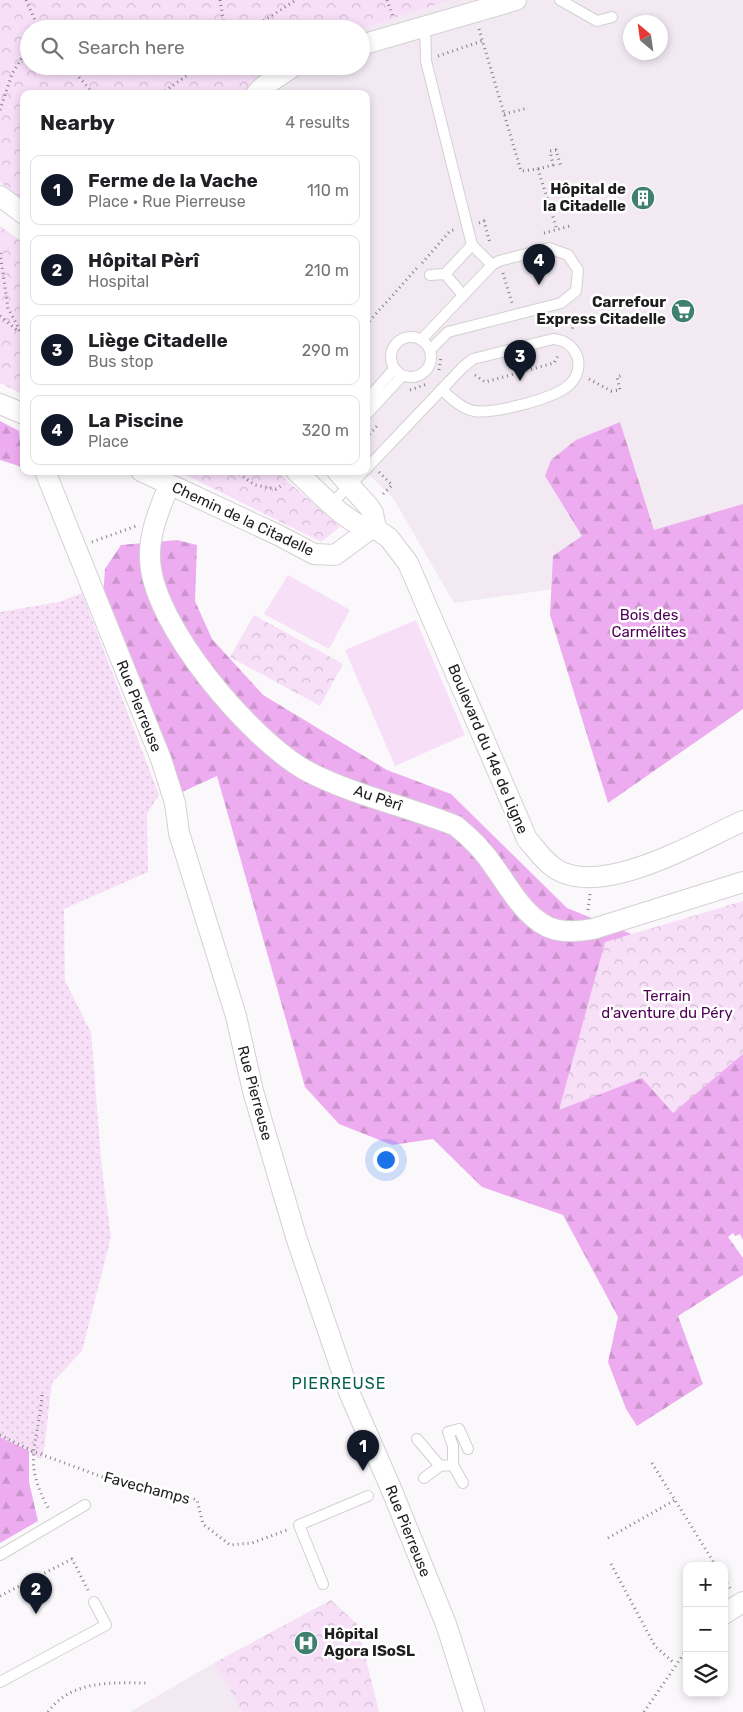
<!DOCTYPE html>
<html lang="en">
<head>
<meta charset="utf-8">
<style>
  :root { --surface:#fff; --page:#f2f2f2; --text:#202124; --muted:#757577; --line:#e0e0e0; --accent:#111827 }
  body { margin:0; font-family:Rubik,sans-serif; background:var(--page); color:var(--text) }
  .controls { position:absolute; right:15px; bottom:15px; display:grid; overflow:hidden; border-radius:10px; box-shadow:0 2px 8px #0003 }
  .controls button { width:45px; height:45px; display:grid; place-items:center; padding:0; border:0; border-bottom:1px solid var(--line); background:var(--surface); color:var(--text); font:25px sans-serif }
  .compass { position:absolute; left:623px; top:15px; width:45px; height:45px; border-radius:50%; background:var(--surface); box-shadow:0 2px 8px #0003; rotate:331deg }
  .you { position:absolute; left:385px; top:1159px; width:18px; height:18px; margin:-12px; border:4px solid #fff; border-radius:50%; background:#1a73e8; box-shadow:0 0 0 8px #1a73e833 }
  .badge { display:grid; place-items:center; width:32px; height:32px; border-radius:50%; background:var(--accent); color:#fff; font-size:16px; font-weight:700 }
  .pin { position:absolute; translate:-50% -41px; filter:drop-shadow(0 1px 2px #0008) }
  .pin::after { content:''; position:absolute; top:26px; width:18px; height:15px; background:inherit; clip-path:polygon(0 0,100% 0,50% 100%) }
  .list { margin:0; padding:0; list-style:none }
  h2 { display:flex; justify-content:space-between; align-items:center; height:65px; margin:0; padding:0 20px; font-size:21px }
  h2 small { font-size:16px; font-weight:400; color:var(--muted) }
  .list li { display:grid; grid-template-columns:32px 1fr auto; gap:15px; align-items:center; box-sizing:border-box; height:70px; margin:0 10px 10px; padding:0 10px; border:1px solid var(--line); border-radius:10px }
  .list b { display:block; font-size:19px; white-space:nowrap }
  .list p { margin:0; font-size:16px; white-space:nowrap; color:var(--muted) }
  .list em { font-size:16px; font-style:normal; color:var(--muted) }
  .icon { flex:none; width:28px; height:28px; fill:none; stroke:currentColor; stroke-width:2; stroke-linecap:round; stroke-linejoin:round }
  .map { position:relative; flex:none; width:743px; height:1712px; overflow:hidden }
  .search { position:absolute; background:var(--surface); box-shadow:0 2px 8px #0003; left:20px; top:20px; width:350px; height:55px; display:flex; align-items:center; gap:12px; box-sizing:border-box; padding:0 18px; border-radius:28px; color:var(--muted); font-size:19px }
  .panel { position:absolute; background:var(--surface); box-shadow:0 2px 8px #0003; left:20px; top:90px; width:350px; height:385px; border-radius:10px }
  .map>svg:first-child { display:block }
  .built { fill:#f2e9f3; fill-rule:evenodd }
  .grass { fill:url(#grass-dots) }
  .forest { fill:url(#forest-firs) }
  .park { fill:url(#park-crowns) }
  .garden { fill:#f7dff8 }
  .lines { fill:none; stroke-linecap:round; stroke-linejoin:round }
  .service-casing { stroke:#d3d0d3; stroke-width:12 }
  .minor-casing { stroke:#d3d0d3; stroke-width:22 }
  .path { stroke:#828082; stroke-width:3; stroke-dasharray:1 4; stroke-linecap:butt }
  .service { stroke:#fff; stroke-width:10 }
  .minor { stroke:#fff; stroke-width:20 }
  .labels { text-anchor:middle; dominant-baseline:central; stroke-width:5; stroke-linejoin:round; paint-order:stroke }
  .poi-label { font-size:15px; font-weight:bold; fill:#1e1d1e; stroke:#fff; text-anchor:end }
  .street-label { font-size:15px; fill:#1e1d1e; stroke:#fff }
  .park-label { font-size:15px; fill:#510058; stroke:#fff }
  .neighbourhood-label { font-size:16px; letter-spacing:1px; fill:#065f4e; stroke:#fff }
</style>
</head>
<body>
<div class="map">
<svg width="743" height="1712" viewBox="0 0 743 1712">
  <defs>
    <pattern id="grass-dots" width="8" height="8" patternUnits="userSpaceOnUse" patternTransform="scale(1.25)"><rect width="8" height="8" fill="#f7dff8"/><path d="M2 2h.1M6 6h.1" fill="none" stroke="#d3bfd4" stroke-width="1.8" stroke-linecap="round"/></pattern>
    <pattern id="forest-firs" width="22" height="20" patternUnits="userSpaceOnUse" patternTransform="scale(1.25)"><rect width="22" height="20" fill="#edacf0"/><path d="M5 1l3.5 6h-7zM16 11l3.5 6h-7z" fill="#cb94cd"/></pattern>
    <pattern id="park-crowns" width="20" height="18" patternUnits="userSpaceOnUse" patternTransform="scale(1.25)"><rect width="20" height="18" fill="#f7dff8"/><path d="M2 6a3 3 0 1 1 6 0M12 15a3 3 0 1 1 6 0" fill="none" stroke="#d3bfd4"/></pattern>
  </defs>
  <rect width="100%" height="100%" fill="#fbf8fc"/>
  <g class="built">
    <path d="M451,0H743V504L654,531L619,422L545,476L610,581L454,603L393,498L365,471L366,94H263L299,66H361V29ZM630,22H660V52H630Z"/>
    <polygon points="331,1600 357,1624 379,1712 130,1712 214,1663"/>
  </g>
  <polygon class="grass" points="82,593 159,795 147,814 148,872 64,909 65,981 91,1032 102,1170 111,1237 82,1351 52,1383 43,1457 41,1459 0,1437 0,612 59,602"/>
  <g class="forest">
    <polygon points="0,421 19,431 22,467 0,460"/>
    <polygon points="620,422 654,530 743,504 743,709 608,803 550,615 553,556 582,536 545,476 551,460 576,440"/>
    <polygon points="177,540 197,545 195,601 212,639 263,695 387,770 451,794 567,908 743,979 743,1240 740,1234 735,1236 733,1233 728,1237 743,1258 743,1275 678,1316 703,1384 637,1426 626,1409 608,1362 618,1317 563,1215 482,1187 433,1139 392,1145 339,1124 305,1087 217,776 182,792 103,598 105,569 121,545"/>
    <polygon points="0,1437 29,1451 29,1482 38,1521 0,1543"/>
  </g>
  <g class="park">
    <polygon points="0,0 451,0 361,29 29,29 29,66 276,66 242,94 24,94 24,201 0,182"/>
    <polygon points="0,226 24,243 24,395 0,383"/>
    <polygon points="178,471 276,471 340,527 321,542"/>
    <polygon points="254,615 343,664 320,706 230,657"/>
    <polygon points="743,901 743,1054 673,1113 642,1078 559,1110 605,942"/>
    <polygon points="331,1600 357,1624 379,1712 243,1712 214,1663"/>
  </g>
  <g class="garden">
    <polygon points="288,575 350,610 329,649 264,614"/>
    <polygon points="416,620 465,735 395,766 345,650"/>
  </g>
  <g class="lines">
    <g class="service-casing">
      <g id="service">
        <polyline points="560,0 597,21 612,17"/>
        <polyline points="425,26 426,61 472,245 492,265"/>
        <polyline points="445,274 463,295"/>
        <polyline points="430,275 445,274 472,245"/>
        <circle cx="411" cy="357" r="20"/>
        <polyline points="421,340 492,265 499,261 549,248 568,255 578,270 576,291 561,303 448,332 430,350"/>
        <polyline points="366,401 394,369"/>
        <polyline points="366,415 402,376"/>
        <path d="M366,469L463,367L473,359L553,339C578,341 587,368 569,385C554,399 493,414 474,411C461,408 451,398 442,390"/>
        <polyline points="332,503 364,471"/>
        <polyline points="417,1439 440,1466"/>
        <polyline points="453,1465 463,1483"/>
        <polyline points="424,1478 440,1466 453,1465 453,1446 448,1432 459,1429 468,1449"/>
        <polyline points="0,1555 85,1505"/>
        <polyline points="323,1584 299,1525 368,1496"/>
        <polyline points="0,1682 106,1625 94,1602"/>
      </g>
    </g>
    <g class="minor-casing">
      <g id="minor">
        <polyline points="361,45 516,0"/>
        <polyline points="256,94 264,86 294,66"/>
        <polyline points="0,196 24,214"/>
        <polyline points="0,404 24,414"/>
        <polyline points="45,471 161,759 175,803 179,833 236,1016 253,1091 297,1240 349,1392 390,1486 446,1624 474,1712"/>
        <polyline points="141,471 278,535 314,554 335,555 369,530"/>
        <path d="M296,471C315,488 352,531 376,529"/>
        <polyline points="337,471 369,507 373,513 376,529"/>
        <path d="M169,485C160,508 149,532 150,558C151,624 251,740 307,771C350,794 409,807 456,826C471,838 484,851 495,868C509,887 521,910 541,923C555,933 577,932 593,929L743,882"/>
        <path d="M376,529L389,538L408,563L527,839C535,848 543,860 553,867C599,901 698,841 743,821"/>
        <polyline points="724,1614 743,1602"/>
      </g>
    </g>
    <g class="path">
      <polyline points="26,0 39,29"/>
      <polyline points="220,0 225,29"/>
      <polyline points="387,0 393,17"/>
      <polyline points="251,29 296,0"/>
      <polyline points="479,29 521,171 538,169 557,230"/>
      <polyline points="438,56 482,41"/>
      <polyline points="69,66 94,94"/>
      <polyline points="161,94 200,66"/>
      <polyline points="0,110 12,74 29,46"/>
      <polyline points="504,114 528,108"/>
      <polyline points="538,169 553,165 550,151 556,150 561,167"/>
      <polyline points="479,223 484,221 490,243"/>
      <polyline points="544,233 570,226"/>
      <polyline points="0,253 8,308 24,338"/>
      <polyline points="422,263 450,231 456,229"/>
      <polyline points="503,273 512,303"/>
      <polyline points="0,316 19,332"/>
      <polyline points="366,325 417,268"/>
      <polyline points="537,325 567,321 573,325 572,331"/>
      <polyline points="439,370 441,357"/>
      <polyline points="475,375 485,382 554,363 559,354"/>
      <polyline points="589,379 611,391 620,390 617,377 623,375"/>
      <polyline points="410,390 427,384"/>
      <polyline points="366,438 377,426"/>
      <polyline points="235,471 255,485 276,489 284,484"/>
      <polyline points="379,472 392,485 382,495"/>
      <polyline points="92,542 136,526"/>
      <polyline points="588,910 590,894"/>
      <path d="M42,1395C38,1447 21,1461 50,1511"/>
      <polyline points="0,1435 32,1451 108,1479 151,1486 197,1500 203,1524 230,1545 252,1543 287,1530"/>
      <polyline points="652,1463 716,1566"/>
      <polyline points="608,1538 675,1500"/>
      <polyline points="611,1564 655,1646 675,1664"/>
      <polyline points="724,1579 730,1588"/>
      <polyline points="0,1596 72,1559 88,1590"/>
      <path d="M48,1712C72,1679 113,1683 149,1683"/>
      <polyline points="644,1712 687,1649"/>
    </g>
    <use href="#service" class="service"/>
    <use href="#minor" class="minor"/>
  </g>
  <defs>
    <g id="building-disc" transform="scale(1.25)"><circle r="9.5" fill="#3f806f" stroke="#fff"/><path d="M-4-6H4V6H1V3H-1V6H-4ZM-2.5-4.3h1.7v1.8h-1.7ZM.8-4.3h1.7v1.8H.8ZM-2.5-1h1.7V.8h-1.7ZM.8-1h1.7V.8H.8Z" fill="#fff"/></g>
    <g id="supermarket-disc" transform="scale(1.25)"><circle r="9.5" fill="#3f806f" stroke="#fff"/><path d="M-6-5.5h2.5l.6 2H6L4.5 2H-2.5L-4.4-4H-6ZM-1.5 3.2a1.3 1.3 0 1 0 .1 0ZM3 3.2a1.3 1.3 0 1 0 .1 0Z" fill="#fff"/></g>
    <g id="hospital-disc" transform="scale(1.25)"><circle r="9.5" fill="#3f806f" stroke="#fff"/><path d="M-5-5h3v3.5h4V-5h3V5h-3V1.5h-4V5h-3Z" fill="#fff"/></g>
  </defs>
  <g fill-rule="evenodd">
    <use href="#building-disc" x="643" y="198"/>
    <use href="#supermarket-disc" x="683" y="311"/>
    <use href="#hospital-disc" x="306" y="1643"/>
  </g>
  <g class="labels">
    <g class="poi-label">
      <text x="626" y="189">Hôpital de<tspan x="626" dy="17">la Citadelle</tspan></text>
      <text x="666" y="302">Carrefour<tspan x="666" dy="17">Express Citadelle</tspan></text>
      <text x="324" y="1634" text-anchor="start">Hôpital<tspan x="324" dy="17">Agora ISoSL</tspan></text>
    </g>
    <g class="street-label">
      <text transform="translate(243 519) rotate(25)">Chemin de la Citadelle</text>
      <text transform="translate(139 706) rotate(68)">Rue Pierreuse</text>
      <text transform="translate(488 749) rotate(67)">Boulevard du 14e de Ligne</text>
      <text transform="translate(378 798) rotate(19)">Au Pèrî</text>
      <text transform="translate(255 1093) rotate(75)">Rue Pierreuse</text>
      <text transform="translate(147 1488) rotate(15)">Favechamps</text>
      <text transform="translate(408 1531) rotate(68)">Rue Pierreuse</text>
    </g>
    <g class="park-label">
      <text x="649" y="615">Bois des<tspan x="649" dy="17">Carmélites</tspan></text>
      <text x="667" y="996">Terrain<tspan x="667" dy="17">d'aventure du Péry</tspan></text>
    </g>
    <g class="neighbourhood-label">
      <text x="339" y="1383">PIERREUSE</text>
    </g>
  </g>
</svg>
<div class="controls">
<button>+</button>
<button>−</button>
<button><svg class="icon" aria-label="layers" viewBox="0 0 24 24"><path d="M12 4l9 5-9 5-9-5zM3 14l9 5 9-5"/></svg></button>
</div>
<svg class="compass" viewBox="-18 -18 36 36"><path d="M0-13l5 13h-10z" fill="#e53935"/><path d="M0 13l5-13h-10z" fill="#757577"/></svg>
<div class="you"></div>
<div class="pin badge" style="left:363px;top:1471px">1</div>
<div class="pin badge" style="left:36px;top:1614px">2</div>
<div class="pin badge" style="left:520px;top:381px">3</div>
<div class="pin badge" style="left:539px;top:285px">4</div>
<div class="search"><svg class="icon" aria-label="search" viewBox="0 0 24 24"><circle cx="10" cy="10" r="6"/><path d="M15 15l6 6"/></svg>Search here</div>
<section class="panel">
<h2>Nearby<small>4 results</small></h2>
<ul class="list">
<li><span class="badge">1</span><div><b>Ferme de la Vache</b><p>Place · Rue Pierreuse</p></div><em>110 m</em></li>
<li><span class="badge">2</span><div><b>Hôpital Pèrî</b><p>Hospital</p></div><em>210 m</em></li>
<li><span class="badge">3</span><div><b>Liège Citadelle</b><p>Bus stop</p></div><em>290 m</em></li>
<li><span class="badge">4</span><div><b>La Piscine</b><p>Place</p></div><em>320 m</em></li>
</ul>
</section>
</div>
</body>
</html>
